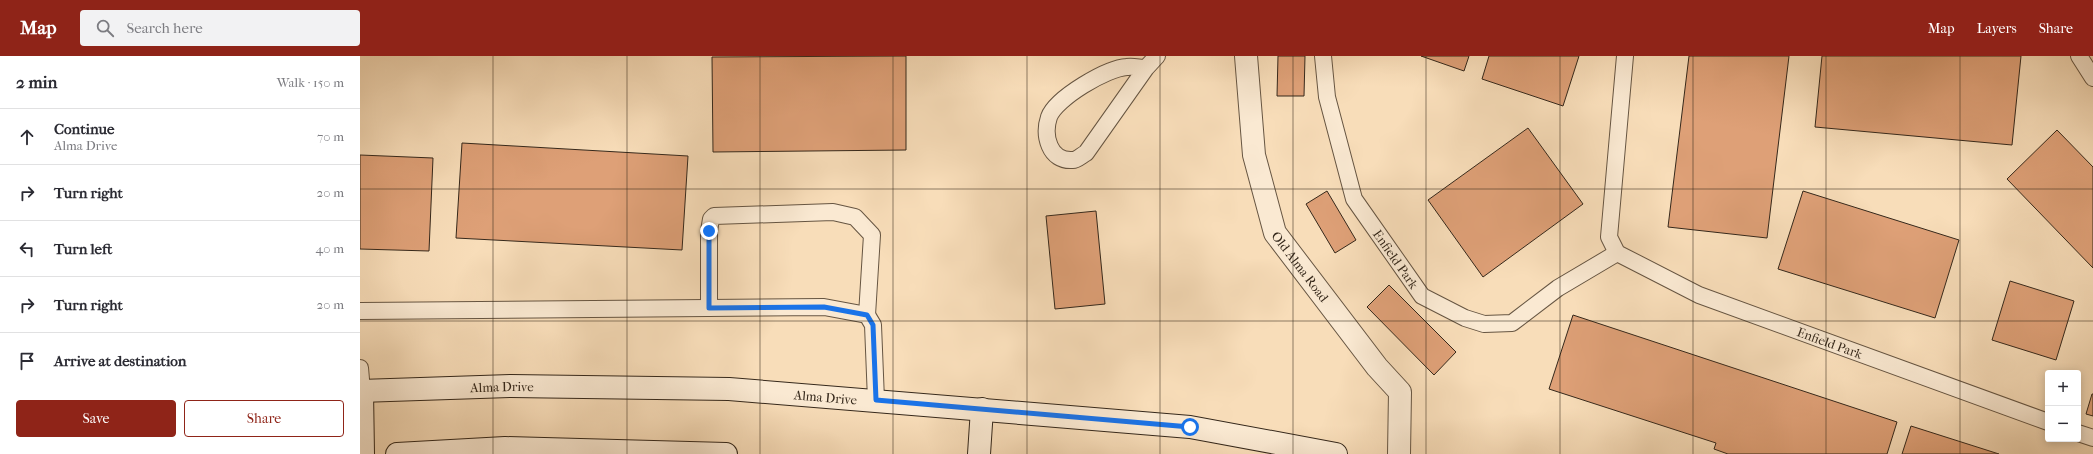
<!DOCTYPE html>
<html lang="en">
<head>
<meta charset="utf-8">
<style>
  :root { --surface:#fff; --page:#f2f2f3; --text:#2b2b33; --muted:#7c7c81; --line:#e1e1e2; --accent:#8f2418 }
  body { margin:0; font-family:"IM FELL French Canon",serif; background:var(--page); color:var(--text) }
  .controls { position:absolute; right:12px; bottom:12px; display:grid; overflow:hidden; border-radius:4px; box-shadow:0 2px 10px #0003 }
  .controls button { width:36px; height:36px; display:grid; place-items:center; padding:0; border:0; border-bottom:1px solid var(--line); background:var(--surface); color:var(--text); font:20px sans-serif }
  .stop { position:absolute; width:12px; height:12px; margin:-9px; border:3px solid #1a73e8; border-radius:50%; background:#fff }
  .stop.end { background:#1a73e8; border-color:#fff; box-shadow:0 1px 4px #0008 }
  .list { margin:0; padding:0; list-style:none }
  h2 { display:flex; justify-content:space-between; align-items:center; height:52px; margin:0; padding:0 16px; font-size:17px }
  h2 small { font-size:13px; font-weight:400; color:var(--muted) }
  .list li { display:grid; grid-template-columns:26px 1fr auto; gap:12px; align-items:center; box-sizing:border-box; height:56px; padding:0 16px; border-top:1px solid var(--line) }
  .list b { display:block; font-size:15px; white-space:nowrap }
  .list p { margin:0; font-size:13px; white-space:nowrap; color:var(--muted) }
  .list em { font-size:13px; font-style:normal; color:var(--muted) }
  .actions { display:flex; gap:8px; padding:12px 16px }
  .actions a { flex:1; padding:9px 0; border:1px solid var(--accent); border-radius:4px; text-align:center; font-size:14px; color:var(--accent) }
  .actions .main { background:var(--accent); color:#fff }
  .icon { flex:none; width:22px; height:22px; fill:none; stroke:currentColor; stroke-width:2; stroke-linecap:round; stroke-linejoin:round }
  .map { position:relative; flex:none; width:1733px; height:398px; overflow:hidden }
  header { display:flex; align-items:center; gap:24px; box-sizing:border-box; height:56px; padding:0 20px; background:var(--accent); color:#fff }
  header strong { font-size:19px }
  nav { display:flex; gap:22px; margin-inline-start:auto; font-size:14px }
  .search { width:280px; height:36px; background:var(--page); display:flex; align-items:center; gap:10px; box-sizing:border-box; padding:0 14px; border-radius:4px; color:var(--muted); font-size:15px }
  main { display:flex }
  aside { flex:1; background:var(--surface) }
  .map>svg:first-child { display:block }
  .building { fill:#dea077; stroke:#35281b }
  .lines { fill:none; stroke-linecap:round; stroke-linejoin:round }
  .service-casing { stroke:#665542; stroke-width:18 }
  .minor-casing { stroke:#665542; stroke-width:24 }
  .secondary-casing { stroke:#35281b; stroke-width:24 }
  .service { stroke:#fae9d2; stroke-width:16 }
  .minor { stroke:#fae9d2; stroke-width:22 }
  .secondary { stroke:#fae9d2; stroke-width:22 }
  .route { stroke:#1a73e8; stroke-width:5 }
  .grid { fill:none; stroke:#35281b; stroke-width:1; stroke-opacity:0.55 }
  .labels { text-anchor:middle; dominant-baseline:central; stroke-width:3; stroke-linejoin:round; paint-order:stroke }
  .street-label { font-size:13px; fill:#35281b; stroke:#fae9d2 }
</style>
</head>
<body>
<header>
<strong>Map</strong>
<div class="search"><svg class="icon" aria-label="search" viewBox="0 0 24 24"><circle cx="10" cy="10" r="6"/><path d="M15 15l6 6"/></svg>Search here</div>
<nav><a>Map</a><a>Layers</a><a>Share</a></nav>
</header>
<main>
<aside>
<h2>2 min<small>Walk · 150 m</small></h2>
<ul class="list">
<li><svg class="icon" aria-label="ahead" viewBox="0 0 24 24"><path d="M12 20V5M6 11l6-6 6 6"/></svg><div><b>Continue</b><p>Alma Drive</p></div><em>70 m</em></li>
<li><svg class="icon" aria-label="right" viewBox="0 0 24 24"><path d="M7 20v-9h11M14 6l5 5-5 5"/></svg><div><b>Turn right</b></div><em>20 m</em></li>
<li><svg class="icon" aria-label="left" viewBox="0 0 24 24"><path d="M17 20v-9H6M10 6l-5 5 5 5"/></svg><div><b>Turn left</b></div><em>40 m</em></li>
<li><svg class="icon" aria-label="right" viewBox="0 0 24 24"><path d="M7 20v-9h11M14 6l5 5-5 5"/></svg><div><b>Turn right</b></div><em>20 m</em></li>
<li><svg class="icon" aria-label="arrive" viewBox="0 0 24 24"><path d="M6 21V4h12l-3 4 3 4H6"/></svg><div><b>Arrive at destination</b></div></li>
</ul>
<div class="actions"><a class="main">Save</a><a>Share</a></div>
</aside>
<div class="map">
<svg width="1733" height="398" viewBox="0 0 1733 398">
  <rect width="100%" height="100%" fill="#f8ddb9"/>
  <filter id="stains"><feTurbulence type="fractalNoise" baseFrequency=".005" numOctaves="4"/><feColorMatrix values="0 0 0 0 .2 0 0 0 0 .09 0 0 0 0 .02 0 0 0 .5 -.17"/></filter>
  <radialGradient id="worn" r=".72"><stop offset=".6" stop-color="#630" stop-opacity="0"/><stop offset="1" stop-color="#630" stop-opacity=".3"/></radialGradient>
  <g class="building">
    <polygon points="546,0 546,94 353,96 352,1"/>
    <polygon points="918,0 945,0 944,40 917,40"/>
    <polygon points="1061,0 1109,0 1104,15"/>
    <polygon points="1129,0 1219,0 1203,50 1122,23"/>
    <polygon points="1329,0 1429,0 1407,182 1308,171"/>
    <polygon points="1462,0 1661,0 1652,89 1455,71"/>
    <polygon points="1168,72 1223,148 1123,221 1068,144"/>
    <polygon points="1697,74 1733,111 1733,212 1647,123"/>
    <polygon points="102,87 328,100 322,194 96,182"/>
    <polygon points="0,99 73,102 69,195 0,193"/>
    <polygon points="967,135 996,184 975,197 946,148"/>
    <polygon points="1443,135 1599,184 1575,262 1418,213"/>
    <polygon points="736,155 745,248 695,253 686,160"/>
    <polygon points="1650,225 1714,245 1696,304 1632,284"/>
    <polygon points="1029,229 1096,296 1074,319 1007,251"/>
    <polygon points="1213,259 1537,366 1527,398 1368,398 1354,393 1356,387 1189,333"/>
    <polygon points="1732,338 1733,338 1733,360 1726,358"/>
    <polygon points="1551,370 1639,398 1542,398"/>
  </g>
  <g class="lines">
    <g class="service-casing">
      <g id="service">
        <path id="s1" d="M963,0L967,41L994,143L1062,240L1105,262L1124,268L1152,267L1198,232L1257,197"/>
        <path id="s2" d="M1265,0L1249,181L1257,197L1339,239L1688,366"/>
        <polyline points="1719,0 1733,22"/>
        <path d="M786,12C780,12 773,10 767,11C747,12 696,42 689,61C683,79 689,106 713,104C717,104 722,99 726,97L786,12L797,0"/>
        <polyline points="349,252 349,175 351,163 354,160 473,156 495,161 512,179 507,259"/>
        <polyline points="0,255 464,251 507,259 513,269 516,344"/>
        <polyline points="0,312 2,335"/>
        <polyline points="1718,377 1733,382"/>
      </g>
    </g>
    <g class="minor-casing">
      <g id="minor">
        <path id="s3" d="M886,0L894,99L915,177L1017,311L1040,336L1039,398"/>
      </g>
    </g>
    <g class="secondary-casing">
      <g id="secondary">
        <path id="s4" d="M0,335L151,330L369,333L830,371L976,398"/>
        <polyline points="2,335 3,398"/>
        <polyline points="37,398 145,392 366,398"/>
        <polyline points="619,398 622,353"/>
      </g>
    </g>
    <use href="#service" class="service"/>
    <use href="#minor" class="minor"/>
    <use href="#secondary" class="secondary"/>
  </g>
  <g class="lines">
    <polyline class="route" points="349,175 349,252 464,251 507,259 513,269 516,344 830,371"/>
  </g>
  <path class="grid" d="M133,0V398M267,0V398M400,0V398M533,0V398M667,0V398M800,0V398M933,0V398M1066,0V398M1200,0V398M1333,0V398M1466,0V398M1600,0V398M0,133H1733M0,265H1733"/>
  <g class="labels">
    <g class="street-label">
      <text stroke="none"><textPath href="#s1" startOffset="220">Enfield Park</textPath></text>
      <text stroke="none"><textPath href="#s3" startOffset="222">Old Alma Road</textPath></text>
      <text stroke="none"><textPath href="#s2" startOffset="431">Enfield Park</textPath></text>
      <text stroke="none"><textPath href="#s4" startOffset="142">Alma Drive</textPath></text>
      <text stroke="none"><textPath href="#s4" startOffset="466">Alma Drive</textPath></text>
    </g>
  </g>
  <rect width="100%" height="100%" filter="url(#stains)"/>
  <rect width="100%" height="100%" fill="url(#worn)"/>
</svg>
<div class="controls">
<button>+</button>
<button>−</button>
</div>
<div class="stop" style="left:830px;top:371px"></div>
<div class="stop end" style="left:349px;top:175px"></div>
</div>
</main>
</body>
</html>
